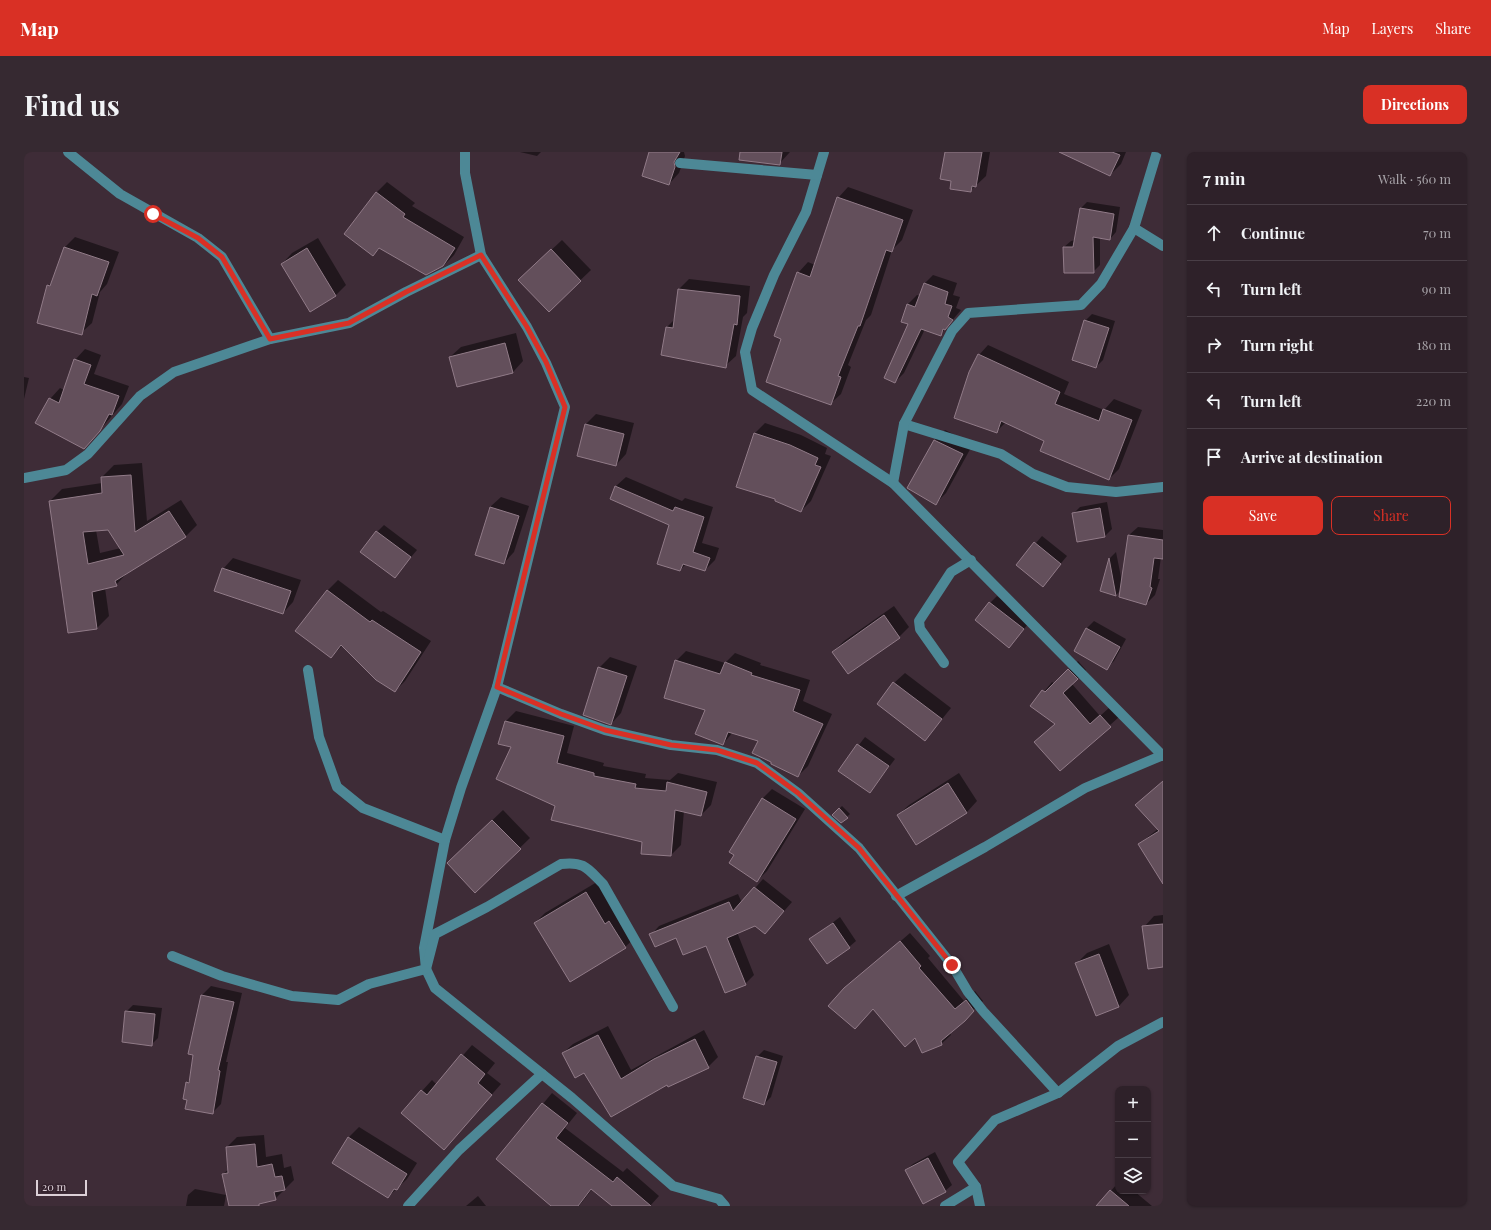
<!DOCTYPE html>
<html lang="en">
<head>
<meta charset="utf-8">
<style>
  :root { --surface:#2e2129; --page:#362931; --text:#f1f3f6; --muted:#a7a3a8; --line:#493e46; --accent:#d93025 }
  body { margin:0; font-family:"Playfair Display",serif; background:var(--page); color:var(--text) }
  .controls { position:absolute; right:12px; bottom:12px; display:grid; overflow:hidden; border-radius:8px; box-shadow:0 1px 3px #0004 }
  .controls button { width:36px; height:36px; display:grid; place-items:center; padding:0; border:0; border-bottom:1px solid var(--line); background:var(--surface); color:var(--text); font:20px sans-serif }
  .scale { position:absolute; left:12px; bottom:10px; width:51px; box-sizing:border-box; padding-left:4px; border:2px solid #dcd0d7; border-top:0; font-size:11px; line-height:14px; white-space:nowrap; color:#dcd0d7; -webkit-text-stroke:3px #34222d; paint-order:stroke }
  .stop { position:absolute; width:12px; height:12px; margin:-9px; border:3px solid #d93025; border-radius:50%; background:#fff }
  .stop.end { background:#d93025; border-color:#fff; box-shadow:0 1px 4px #0008 }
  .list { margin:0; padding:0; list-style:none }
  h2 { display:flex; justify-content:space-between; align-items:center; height:52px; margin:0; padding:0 16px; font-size:17px }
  h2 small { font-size:13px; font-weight:400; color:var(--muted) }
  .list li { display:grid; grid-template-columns:26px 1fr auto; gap:12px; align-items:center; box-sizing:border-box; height:56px; padding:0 16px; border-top:1px solid var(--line) }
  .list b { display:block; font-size:15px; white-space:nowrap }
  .list em { font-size:13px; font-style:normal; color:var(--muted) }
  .actions { display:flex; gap:8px; padding:12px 16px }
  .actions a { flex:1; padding:9px 0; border:1px solid var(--accent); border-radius:8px; text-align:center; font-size:14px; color:var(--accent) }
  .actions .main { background:var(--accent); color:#fff }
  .icon { flex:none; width:22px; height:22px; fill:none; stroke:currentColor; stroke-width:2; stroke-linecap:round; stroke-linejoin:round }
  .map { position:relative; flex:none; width:1139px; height:1054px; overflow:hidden; border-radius:8px }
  header { display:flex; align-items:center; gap:24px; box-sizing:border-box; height:56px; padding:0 20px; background:var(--accent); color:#fff }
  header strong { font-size:19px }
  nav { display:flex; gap:22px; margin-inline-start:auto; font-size:14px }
  .intro { display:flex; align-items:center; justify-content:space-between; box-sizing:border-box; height:96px; padding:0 24px }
  h1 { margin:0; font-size:28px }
  .button { padding:10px 18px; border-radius:8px; background:var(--accent); color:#fff; font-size:14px; font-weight:700 }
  main { display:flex; gap:24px; padding:0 24px }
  aside { flex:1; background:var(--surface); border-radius:8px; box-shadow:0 1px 3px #0004 }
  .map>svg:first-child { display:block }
  .shadow { fill:#0007; fill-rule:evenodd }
  .building { fill:#634f5b; stroke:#917b88; fill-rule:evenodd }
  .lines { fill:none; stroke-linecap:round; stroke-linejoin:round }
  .minor { stroke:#4d8896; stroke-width:10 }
  .route { stroke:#d93025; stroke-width:5 }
</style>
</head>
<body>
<header>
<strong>Map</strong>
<nav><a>Map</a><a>Layers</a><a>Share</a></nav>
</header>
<div class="intro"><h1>Find us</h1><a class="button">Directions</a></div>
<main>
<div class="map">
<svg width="1139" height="1054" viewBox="0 0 1139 1054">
  <rect width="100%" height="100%" fill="#3e2c37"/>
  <g class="shadow">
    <polygon points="496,0 517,0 513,4"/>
    <polygon points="626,0 660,0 661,4 655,21 645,32"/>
    <polygon points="718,0 766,0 755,12"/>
    <polygon points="922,0 966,0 962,24 946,39 929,28"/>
    <polygon points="1047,0 1102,0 1097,12 1086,23"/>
    <polygon points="363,30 391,51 388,54 440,85 430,103 419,114 357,95 349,103 321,81 353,40"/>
    <polygon points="824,35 889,58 878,88 868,98 847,163 842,168 824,213 827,215 817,242 806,252 758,187 774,121 784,110 791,113 814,46"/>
    <polygon points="1063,50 1096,55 1092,80 1086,87 1076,85 1076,113 1069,120 1040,95 1047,89 1051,88 1056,57"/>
    <polygon points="51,85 95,100 83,132 76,140 68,171 57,181 24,134 29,129 41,95"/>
    <polygon points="294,86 322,133 311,144 258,112 268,101"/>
    <polygon points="538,88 567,118 525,158 506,118"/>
    <polygon points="909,123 933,131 929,143 936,145 932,156 937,158 916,183 901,177 880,221 871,230 886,172 878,169 884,152 893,143 896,144 900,132"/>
    <polygon points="665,127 726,134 723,161 719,165 712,204 701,214 638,202 643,175 651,167 655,137"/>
    <polygon points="1068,162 1091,169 1079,208 1072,215 1061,169"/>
    <polygon points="492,181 499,209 489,220 426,205 437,195"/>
    <polygon points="964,193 1045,230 1040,242 1080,258 1090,247 1118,258 1095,317 1085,327 1021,288 982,270 972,280 955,203"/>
    <polygon points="61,197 77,203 70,222 105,234 98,252 70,285 26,247 36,236 40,238 51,208"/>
    <polygon points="0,225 5,226 0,247"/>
    <polygon points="572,262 610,271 602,302 592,313 554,303 562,272"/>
    <polygon points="741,271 777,283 803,296 801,302 807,304 787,349 777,359 753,347 713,334 731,281"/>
    <polygon points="921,278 949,292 922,341 911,352 910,289"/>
    <path d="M118,311L123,369L157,348L173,373L161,385L104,420L92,433L81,436L85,464L73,476L45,480L26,349L38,337L78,331V325L90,313ZM85,377L97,396L76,401L72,378Z"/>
    <polygon points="602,325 658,349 661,346 689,355 678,391 695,396 691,408 681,418 662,412 656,418 646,373 587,347 592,334"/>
    <polygon points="477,345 505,354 490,400 480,411 466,355"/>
    <polygon points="1083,350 1088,377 1081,384 1054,389 1049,362 1056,355"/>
    <polygon points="360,373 393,398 371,424 353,380"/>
    <polygon points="1114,375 1139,378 1139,406 1137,405 1134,427 1136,427 1131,443 1122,452 1096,439 1092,443 1077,439 1086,406 1092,400 1098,430 1105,383"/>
    <polygon points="1018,384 1043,404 1019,433 993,413"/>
    <polygon points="209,406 277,428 269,450 259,461 199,417"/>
    <polygon points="314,428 357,460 359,459 407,489 381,529 371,539 319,493 307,505 273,479 304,438"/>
    <polygon points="973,444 1006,470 985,494 966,451"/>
    <polygon points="870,454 885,475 875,485 809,500 820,489"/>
    <polygon points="1070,469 1102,487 1090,509 1083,516 1051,499 1063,476"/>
    <polygon points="662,499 701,511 711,501 737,511 736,513 786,528 779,549 808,562 784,614 774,624 736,589 709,580 699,592 682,558 652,509"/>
    <polygon points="586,505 613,514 597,561 587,572 575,516"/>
    <polygon points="1054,509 1062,518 1048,532 1076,564 1086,555 1095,565 1036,618 1032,572 1008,554 1028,530 1031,532"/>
    <polygon points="881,521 927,556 901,588 870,531"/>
    <polygon points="492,559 550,574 543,601 580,611 579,614 622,622 621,626 646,628 654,621 693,630 687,653 677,663 660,659 657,693 647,703 619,689 532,654 489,595 482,569"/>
    <polygon points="841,585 871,607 846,640 815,619"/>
    <polygon points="935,621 953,649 943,660 892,691 874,663 885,653"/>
    <polygon points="1139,629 1139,712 1115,692 1134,677 1122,644"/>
    <polygon points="748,637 781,657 743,719 733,729 711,703 738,647"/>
    <polygon points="818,654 826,662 817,670 809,663"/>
    <polygon points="479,658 506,686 451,739 435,700"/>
    <polygon points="739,727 768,750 741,781 731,773 713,780 730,823 721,832 683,793 653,784 627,783 635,774 714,742 718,751"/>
    <polygon points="573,730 612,785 601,795 511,771 521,761"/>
    <polygon points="1139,763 1139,814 1120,775 1130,764"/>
    <polygon points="816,765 832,789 825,795 786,788"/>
    <polygon points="886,781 906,804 904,806 940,849 951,839 959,849 926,880 927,883 917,892 892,884 821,837"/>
    <polygon points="1085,792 1105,843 1095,854 1072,862 1053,811 1063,801"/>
    <polygon points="187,834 218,841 202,910 204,910 197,952 188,961 164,947 163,931 166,927 170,902 165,901 178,843"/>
    <polygon points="109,853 138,856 134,886 127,893 102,860"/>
    <polygon points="584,874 607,918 680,878 694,905 684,915 643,931 587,964 561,920 539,901 549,892"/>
    <polygon points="448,893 471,911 463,921 477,932 420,997 378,961 408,928 413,933"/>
    <polygon points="740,898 759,904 747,945 740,952 733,905"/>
    <polygon points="528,941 553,961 541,976 599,1020 603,1016 635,1044 626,1054 589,1054 569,1036 555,1054 529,1054 473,1007"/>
    <polygon points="335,975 393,1011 383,1027 364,1045 309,1011 325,985"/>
    <polygon points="240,983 242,1005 258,1002 260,1016 267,1014 270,1028 251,1047 239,1050 232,1054 216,1054 199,1022 205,1017 203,995 213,985"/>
    <polygon points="911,1000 928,1033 921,1039 882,1018 889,1012"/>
    <polygon points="1094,1031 1094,1039 1110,1039 1128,1054 1073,1054"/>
    <polygon points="171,1037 202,1043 200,1054 162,1054 164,1043"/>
    <polygon points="454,1044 462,1054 442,1054"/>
  </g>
  <g class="building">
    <polygon points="625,0 656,0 650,10 651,15 645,33 618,24"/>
    <polygon points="716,0 758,0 756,13 715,8"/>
    <polygon points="921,0 958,0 952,35 948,34 947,40 926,37 927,29 916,27"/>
    <polygon points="1035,0 1088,0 1096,3 1086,24"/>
    <polygon points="352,40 381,62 379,65 431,96 419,114 402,123 355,96 349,104 320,82"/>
    <polygon points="813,45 879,68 868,100 862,98 836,174 834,174 814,224 817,225 807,253 742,230 757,187 750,184 773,120 786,125"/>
    <polygon points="1056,56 1090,62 1086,88 1069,85 1070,121 1040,121 1039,95 1049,95"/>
    <polygon points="40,95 85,110 73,144 68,142 58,183 13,171 23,133 26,134"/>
    <polygon points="283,96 312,144 286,160 257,112"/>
    <polygon points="527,97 557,129 525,160 494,128"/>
    <polygon points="900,131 924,140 921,152 928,154 924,165 929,168 921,178 919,177 917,184 897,177 871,231 860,226 884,172 877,170 883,152 891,155"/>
    <polygon points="654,137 716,144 713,173 710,172 702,216 637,203 642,175 649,176"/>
    <polygon points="1060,168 1085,176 1072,216 1048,208"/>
    <polygon points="481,191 489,221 433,235 425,205"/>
    <polygon points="954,202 1036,240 1031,252 1075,269 1079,257 1108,268 1085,328 1016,299 1020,289 977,269 973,281 930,266 945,220"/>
    <polygon points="50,207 67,213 60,232 95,244 88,263 85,262 76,279 60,297 11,271 25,246 35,251"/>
    <polygon points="561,272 600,282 592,314 553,304"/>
    <polygon points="730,281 766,293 794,306 791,313 797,315 777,360 751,349 751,347 712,335"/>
    <polygon points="910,288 939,302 912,353 883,336"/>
    <path d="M107,323L111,380L145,359L162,385L91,429L93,434L68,440L73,477L44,481L25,349L78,341L77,325ZM84,378L100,403L64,412L59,380Z"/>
    <polygon points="591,334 649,359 651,355 680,365 669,400 686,406 681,419 659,412 656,419 633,412 645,373 586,347"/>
    <polygon points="466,355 495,364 480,412 451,403"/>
    <polygon points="1076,356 1081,385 1053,390 1048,361"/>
    <polygon points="352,379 387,405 371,426 336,400"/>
    <polygon points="1104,383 1139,388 1139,407 1130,406 1126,435 1128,436 1122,453 1095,445"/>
    <polygon points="1010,390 1037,412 1019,435 992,413"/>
    <polygon points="1085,406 1092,444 1076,439"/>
    <polygon points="198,416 267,439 259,462 190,439"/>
    <polygon points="303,438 346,470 348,468 397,500 371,540 352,528 317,493 307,506 271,479"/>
    <polygon points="965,450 1000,477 985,496 951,468"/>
    <polygon points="860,463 876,486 824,522 808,500"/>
    <polygon points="1062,476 1096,495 1083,518 1050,499"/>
    <polygon points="651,508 696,522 701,510 728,521 727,523 776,538 769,559 799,572 774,625 747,612 747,610 728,601 734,589 704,580 699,593 671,582 681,558 640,546"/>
    <polygon points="574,515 603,524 587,573 559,563"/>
    <polygon points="1044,517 1054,527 1039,541 1066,572 1076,563 1087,575 1036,619 1010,590 1031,572 1006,554 1018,538 1021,540"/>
    <polygon points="869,530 918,567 901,589 853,552"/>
    <polygon points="481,569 540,584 533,611 570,621 570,624 612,632 611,636 642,639 643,630 683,640 677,664 651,658 647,704 617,702 618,690 527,668 531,654 472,627 487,595 474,592"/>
    <polygon points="833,592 865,614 846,641 814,619"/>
    <polygon points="1139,629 1139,732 1114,692 1135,679 1111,653"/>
    <polygon points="924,631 943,661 892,693 873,663"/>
    <polygon points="738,646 772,667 733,730 705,711 710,703 705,700"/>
    <polygon points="815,656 824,666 817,671 808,663"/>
    <polygon points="468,668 497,697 451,741 423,711"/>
    <polygon points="730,735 760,759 741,782 731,774 703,786 722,833 701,841 682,794 659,803 652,786 631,795 625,782 705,750 709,759"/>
    <polygon points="562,740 581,772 585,769 602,796 546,830 510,771"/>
    <polygon points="809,771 826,796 803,812 785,787"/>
    <polygon points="1139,772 1139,815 1124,817 1118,774"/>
    <polygon points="876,789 897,814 895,816 931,857 942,848 950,859 941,869 917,889 918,893 898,901 891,886 881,895 849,857 831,877 804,854 820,836"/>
    <polygon points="1075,802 1095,855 1072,864 1051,811"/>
    <polygon points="177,843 210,850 194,918 196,919 189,962 161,957 163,948 159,947 162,930 165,931 169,903 164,902"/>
    <polygon points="101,859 131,862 128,894 98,890"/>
    <polygon points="574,883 597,927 630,907 671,887 685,916 644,935 643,933 587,965 560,921 551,926 538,901"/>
    <polygon points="437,902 461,922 454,931 468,943 420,998 377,961 397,938 403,943"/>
    <polygon points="732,904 753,910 740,953 719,946"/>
    <polygon points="518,951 544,971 532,986 589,1030 593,1025 627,1054 588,1054 567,1037 554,1054 527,1054 472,1007"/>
    <polygon points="324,985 383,1022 373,1038 370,1037 364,1046 308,1011"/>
    <polygon points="231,992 233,1015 248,1012 251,1025 258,1024 261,1038 250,1040 252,1048 235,1052 235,1054 205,1054 198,1022 204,1021 202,995"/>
    <polygon points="904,1006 922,1040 899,1052 881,1018"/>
    <polygon points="1086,1038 1105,1054 1072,1054"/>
  </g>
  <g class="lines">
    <g class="minor">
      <polyline points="44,0 96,42 174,86 198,105 246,187"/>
      <polyline points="441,0 441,21 457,103 503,175 522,211 541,255 473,535 437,636 421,688 400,796 402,817 411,836 548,946 649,1034 695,1047 701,1054"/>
      <polyline points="800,0 782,60 750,123 728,176 721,200 728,238 869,331 1139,604"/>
      <polyline points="656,11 793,23"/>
      <polyline points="1110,76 1139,94"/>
      <polyline points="880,272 977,302 1009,322 1043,335 1092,340 1139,335"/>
      <polyline points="0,326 42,318 64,302 116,244 150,220 246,187 325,171 382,140 457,103"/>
      <polyline points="869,331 880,272 928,179 944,161 1057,153 1077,132 1110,76 1133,0"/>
      <polyline points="920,511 896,477 895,469 927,420 947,408"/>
      <polyline points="284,518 295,585 313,635 339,656 421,688"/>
      <polyline points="473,535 537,562 581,578 647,593 693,598 733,611 774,641 835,696 928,813 944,840 959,859 1034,941"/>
      <polyline points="872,744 961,695 1061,636 1139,603"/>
      <path d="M148,804L198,824L268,844L314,848L345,832L402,817L411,782L463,755L537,712C561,709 564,717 579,732L649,855"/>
      <polyline points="952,1035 956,1054"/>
      <polyline points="384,1054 435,998 518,922"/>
      <polyline points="921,1054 952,1035 934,1010 971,968 1034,941 1094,894 1139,870"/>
    </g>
  </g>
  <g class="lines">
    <polyline class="route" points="129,62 174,86 198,105 246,187 325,171 382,140 457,103 503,175 522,210 541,255 473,535 537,562 581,578 647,593 693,598 733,611 774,641 835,696 928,813"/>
  </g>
</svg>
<div class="controls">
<button>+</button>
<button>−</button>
<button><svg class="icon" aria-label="layers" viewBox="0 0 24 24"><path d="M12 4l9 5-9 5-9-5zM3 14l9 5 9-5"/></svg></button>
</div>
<div class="scale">20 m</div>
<div class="stop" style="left:129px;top:62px"></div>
<div class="stop end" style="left:928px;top:813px"></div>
</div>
<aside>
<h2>7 min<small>Walk · 560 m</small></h2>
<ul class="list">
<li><svg class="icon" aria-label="ahead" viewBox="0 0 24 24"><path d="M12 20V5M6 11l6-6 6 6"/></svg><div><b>Continue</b></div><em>70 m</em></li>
<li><svg class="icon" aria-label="left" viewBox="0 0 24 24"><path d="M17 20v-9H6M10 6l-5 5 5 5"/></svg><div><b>Turn left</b></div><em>90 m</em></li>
<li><svg class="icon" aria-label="right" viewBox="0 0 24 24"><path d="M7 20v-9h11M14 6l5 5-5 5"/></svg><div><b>Turn right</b></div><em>180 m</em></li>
<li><svg class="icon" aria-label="left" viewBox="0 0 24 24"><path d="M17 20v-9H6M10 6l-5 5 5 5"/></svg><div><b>Turn left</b></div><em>220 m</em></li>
<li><svg class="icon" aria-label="arrive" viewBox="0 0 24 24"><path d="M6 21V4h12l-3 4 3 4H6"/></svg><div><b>Arrive at destination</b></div></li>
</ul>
<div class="actions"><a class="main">Save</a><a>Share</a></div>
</aside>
</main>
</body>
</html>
